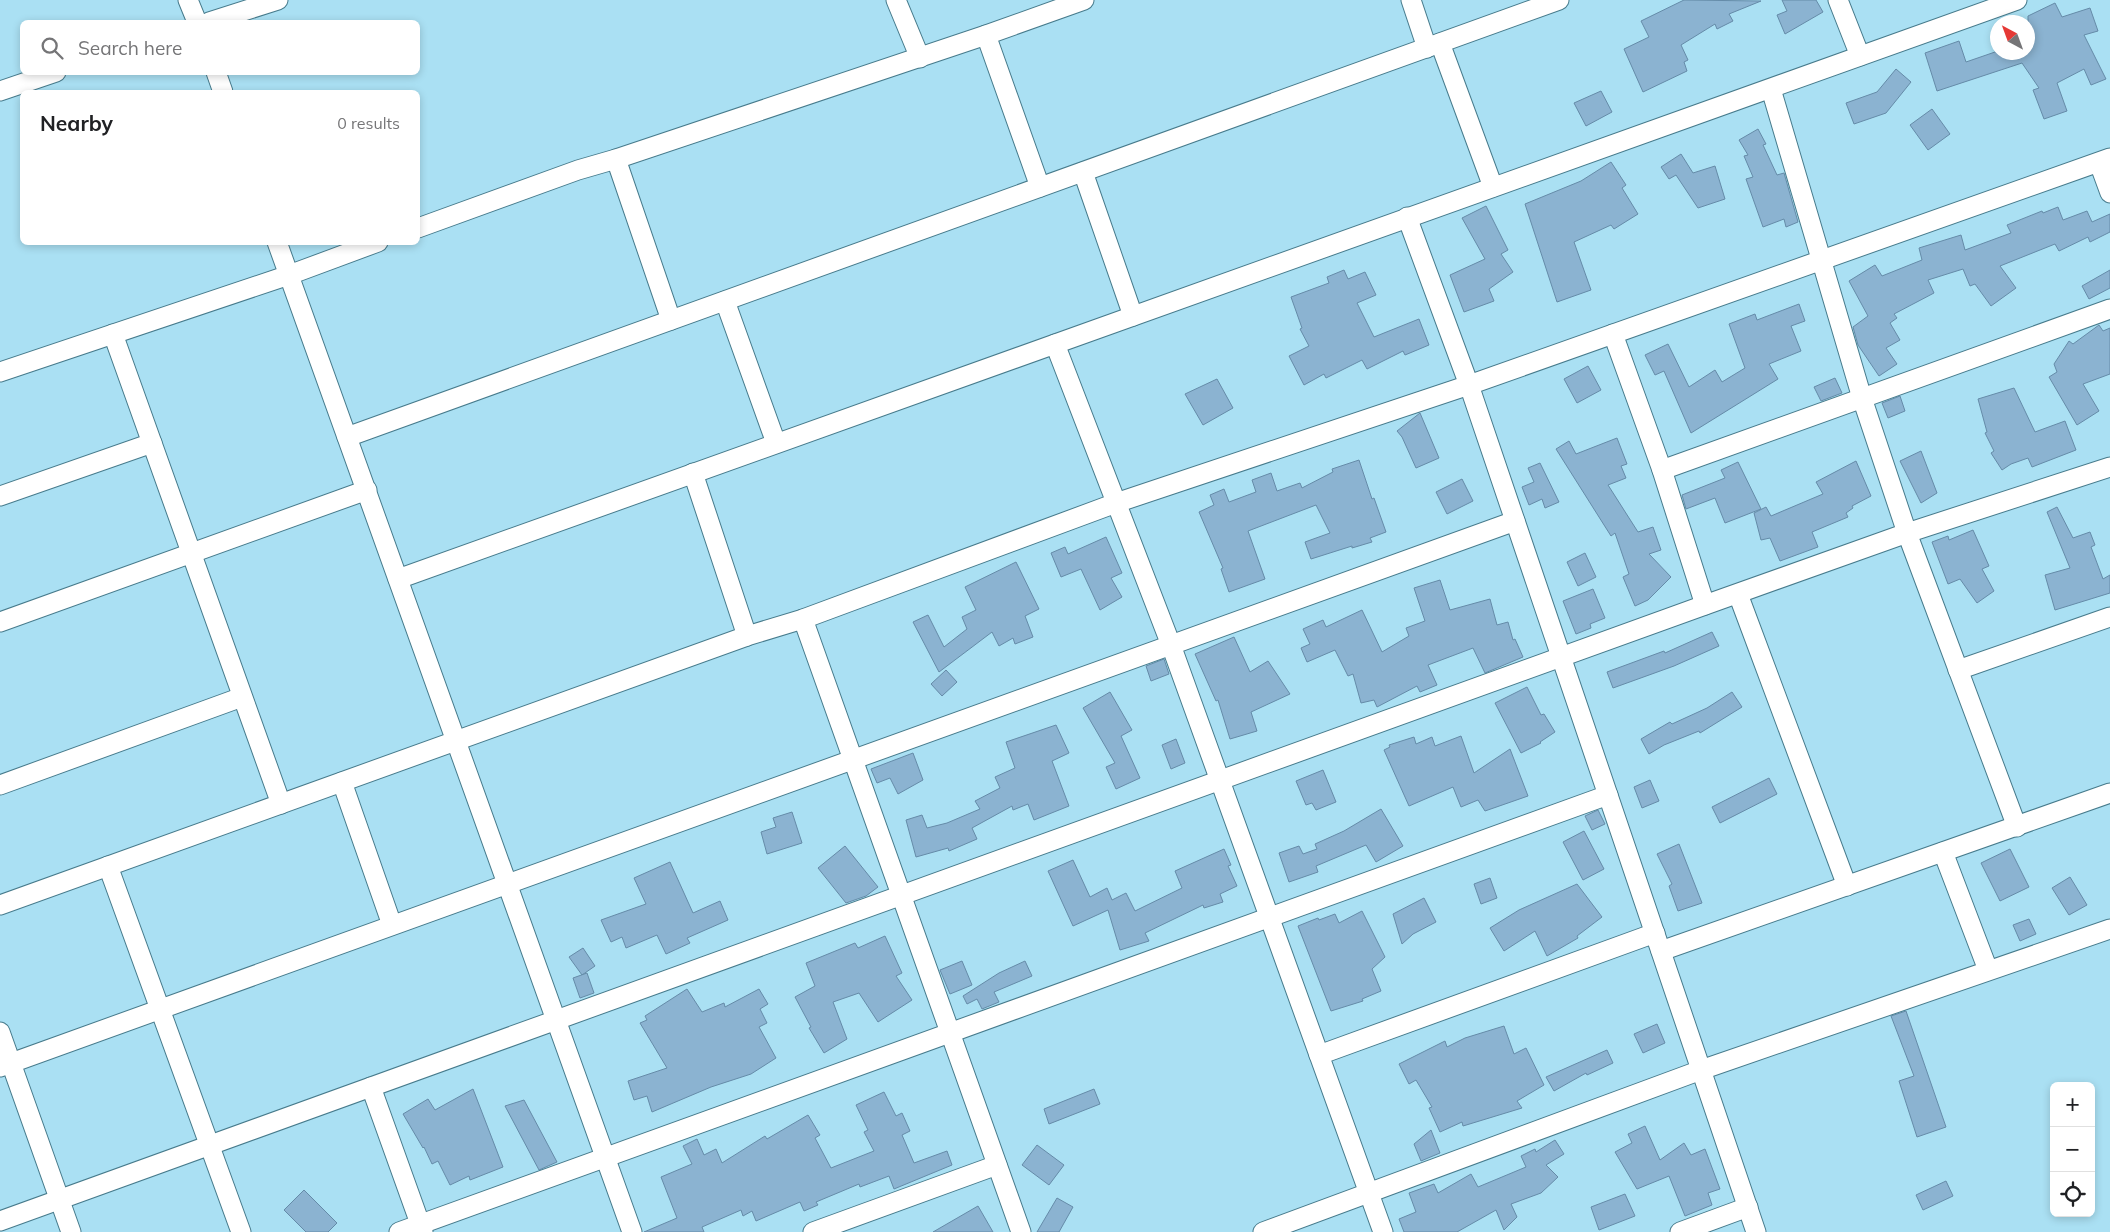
<!DOCTYPE html>
<html lang="en">
<head>
<meta charset="utf-8">
<style>
  :root { --surface:#fff; --page:#f2f2f2; --text:#202124; --muted:#757577; --line:#e0e0e0 }
  body { margin:0; font-family:Mulish,sans-serif; background:var(--page); color:var(--text) }
  .controls { position:absolute; right:15px; bottom:15px; display:grid; overflow:hidden; border-radius:8px; box-shadow:0 2px 8px #0003 }
  .controls button { width:45px; height:45px; display:grid; place-items:center; padding:0; border:0; border-bottom:1px solid var(--line); background:var(--surface); color:var(--text); font:25px sans-serif }
  .compass { position:absolute; left:1990px; top:15px; width:45px; height:45px; border-radius:50%; background:var(--surface); box-shadow:0 2px 8px #0003; rotate:319deg }
  .list { margin:0; padding:0; list-style:none }
  h2 { display:flex; justify-content:space-between; align-items:center; height:65px; margin:0; padding:0 20px; font-size:21px }
  h2 small { font-size:16px; font-weight:400; color:var(--muted) }
  .icon { flex:none; width:28px; height:28px; fill:none; stroke:currentColor; stroke-width:2; stroke-linecap:round; stroke-linejoin:round }
  .map { position:relative; flex:none; width:2110px; height:1232px; overflow:hidden }
  .search { position:absolute; background:var(--surface); box-shadow:0 2px 8px #0003; left:20px; top:20px; width:400px; height:55px; display:flex; align-items:center; gap:12px; box-sizing:border-box; padding:0 18px; border-radius:8px; color:var(--muted); font-size:19px }
  .panel { position:absolute; background:var(--surface); box-shadow:0 2px 8px #0003; left:20px; top:90px; width:400px; height:155px; border-radius:8px }
  .map>svg:first-child { display:block }
  .building { fill:#8bb3d1; stroke:#658ba8 }
  .lines { fill:none; stroke-linecap:round; stroke-linejoin:round }
  .street-casing { stroke:#477b8c; stroke-width:21 }
  .street { stroke:#fff; stroke-width:19 }
</style>
</head>
<body>
<div class="map">
<svg width="2110" height="1232" viewBox="0 0 2110 1232">
  <rect width="100%" height="100%" fill="#aae0f3"/>
  <g class="building">
    <polygon points="1684,0 1761,1 1729,14 1733,21 1717,29 1715,24 1681,45 1688,60 1684,62 1687,71 1643,92 1624,49 1649,37 1641,21"/>
    <polygon points="1782,0 1816,0 1823,12 1785,34 1777,15 1787,11"/>
    <polygon points="2055,3 2062,17 2090,8 2098,31 2084,35 2106,79 2091,85 2084,69 2057,83 2067,111 2044,119 2033,90 2039,88 2022,63 1937,91 1925,53 1959,41 1966,62 1995,52 2028,52 2028,16"/>
    <polygon points="1896,69 1911,82 1886,113 1854,124 1846,103 1877,92"/>
    <polygon points="1601,91 1612,112 1586,126 1574,103"/>
    <polygon points="1932,109 1950,134 1928,150 1910,125"/>
    <polygon points="1758,129 1766,144 1763,145 1777,175 1784,173 1798,222 1786,227 1784,219 1763,227 1746,179 1753,177 1744,156 1748,155 1739,140"/>
    <polygon points="1681,154 1693,173 1715,166 1725,199 1698,208 1676,175 1669,179 1661,167"/>
    <polygon points="1611,162 1626,185 1622,188 1638,214 1614,229 1611,225 1574,242 1591,290 1557,302 1525,204 1581,181"/>
    <polygon points="1486,206 1508,250 1501,254 1513,272 1489,289 1494,301 1464,312 1450,275 1485,259 1462,218"/>
    <polygon points="2058,207 2063,220 2087,211 2092,222 2110,214 2110,232 2090,242 2088,237 2059,251 2055,244 2000,266 2016,288 1991,306 1975,284 1970,286 1963,269 1928,280 1934,293 1894,314 1897,318 1890,323 1900,340 1886,348 1897,364 1879,376 1858,345 1853,327 1868,316 1849,281 1875,265 1882,276 1922,260 1919,248 1961,235 1965,250 2011,233 2007,225 2042,211 2043,213"/>
    <polygon points="1344,270 1348,279 1365,272 1376,295 1357,303 1374,337 1419,319 1429,345 1405,355 1403,351 1367,369 1362,360 1326,378 1324,374 1304,385 1289,356 1309,346 1300,329 1302,328 1291,297 1329,283 1327,277"/>
    <polygon points="2110,270 2110,288 2089,299 2082,286"/>
    <polygon points="1799,304 1805,321 1791,326 1801,351 1769,364 1778,379 1691,433 1664,371 1655,375 1645,355 1668,344 1689,387 1715,370 1722,382 1745,368 1729,324 1755,314 1757,320"/>
    <polygon points="2099,325 2103,331 2110,328 2110,374 2083,384 2099,411 2077,425 2049,377 2057,372 2054,364 2069,341 2073,344"/>
    <polygon points="1588,366 1601,390 1577,403 1564,379"/>
    <polygon points="1835,378 1842,393 1821,401 1814,387"/>
    <polygon points="1217,379 1233,408 1203,425 1185,394"/>
    <polygon points="2014,388 2035,432 2065,421 2076,450 2032,467 2028,458 2011,464 2002,470 1991,453 1994,451 1985,433 1987,432 1978,399"/>
    <polygon points="1900,396 1905,411 1888,418 1882,403"/>
    <polygon points="1420,413 1439,458 1416,468 1402,437 1397,431"/>
    <polygon points="1617,438 1627,464 1621,466 1626,478 1608,485 1638,532 1653,527 1661,550 1649,554 1671,577 1648,600 1635,606 1623,577 1629,574 1615,533 1611,536 1556,449 1569,441 1576,454"/>
    <polygon points="1921,451 1937,493 1921,503 1900,461"/>
    <polygon points="1359,460 1372,499 1374,498 1386,532 1370,538 1372,542 1352,548 1352,546 1311,559 1305,542 1330,533 1316,505 1248,531 1265,579 1229,592 1221,569 1223,568 1199,512 1214,505 1210,495 1224,489 1229,502 1256,492 1252,480 1271,473 1277,491 1300,483 1302,488 1333,472 1332,469"/>
    <polygon points="1856,461 1871,496 1852,506 1853,508 1846,513 1848,517 1812,532 1818,547 1780,561 1770,538 1761,540 1754,513 1766,507 1771,516 1823,494 1816,482"/>
    <polygon points="1738,462 1761,509 1725,523 1715,498 1686,509 1682,495 1725,478 1721,470"/>
    <polygon points="1540,463 1559,502 1545,508 1542,499 1529,505 1522,487 1534,482 1528,468"/>
    <polygon points="1462,479 1473,501 1447,514 1436,492"/>
    <polygon points="2057,507 2073,538 2090,532 2095,545 2091,547 2103,579 2110,575 2110,593 2055,610 2045,575 2070,568 2047,512"/>
    <polygon points="1973,530 1989,566 1982,569 1994,591 1977,603 1960,579 1948,584 1932,542 1948,536 1949,540"/>
    <polygon points="1106,537 1122,573 1111,578 1122,597 1100,610 1081,569 1061,577 1051,553 1065,547 1068,554"/>
    <polygon points="1585,553 1596,577 1578,586 1567,562"/>
    <polygon points="1016,562 1039,609 1025,616 1033,637 1015,644 1013,638 999,646 992,632 939,672 913,622 928,615 944,647 967,629 962,617 976,610 965,587"/>
    <polygon points="1440,580 1450,610 1490,599 1497,625 1508,622 1513,640 1515,639 1523,657 1485,673 1473,648 1428,665 1437,685 1420,692 1417,686 1377,707 1374,700 1361,703 1353,674 1348,676 1335,650 1307,662 1301,648 1310,644 1303,629 1323,620 1326,627 1362,610 1382,652 1409,636 1406,628 1425,621 1414,588"/>
    <polygon points="1593,589 1605,618 1590,624 1591,628 1576,634 1563,601"/>
    <polygon points="1712,632 1719,646 1674,666 1613,688 1607,672 1664,651 1665,653"/>
    <polygon points="1234,637 1250,672 1268,661 1290,694 1251,712 1257,731 1230,739 1218,700 1216,701 1195,654"/>
    <polygon points="1164,659 1169,674 1151,681 1146,666"/>
    <polygon points="946,670 957,682 942,696 931,684"/>
    <polygon points="1527,687 1541,715 1544,714 1555,732 1540,742 1541,743 1521,753 1495,703"/>
    <polygon points="1110,692 1132,730 1121,736 1140,778 1116,789 1106,767 1115,763 1083,708"/>
    <polygon points="1732,692 1742,707 1700,733 1699,731 1664,745 1649,754 1641,739 1670,722 1672,724 1707,708"/>
    <polygon points="1056,725 1069,753 1052,761 1069,806 1034,820 1028,804 1013,810 1012,806 972,828 977,839 949,851 948,848 916,857 906,820 922,815 927,828 947,823 980,809 975,801 1000,788 995,777 1015,768 1006,742"/>
    <polygon points="1461,736 1474,773 1510,749 1528,796 1485,811 1478,800 1461,807 1453,787 1409,806 1384,750 1390,747 1389,745 1414,737 1416,744 1432,737 1435,746"/>
    <polygon points="1176,739 1185,763 1171,769 1162,745"/>
    <polygon points="913,753 923,780 898,794 890,778 877,783 871,769"/>
    <polygon points="1323,770 1336,802 1316,810 1312,803 1306,805 1296,781"/>
    <polygon points="1769,778 1777,794 1720,823 1712,807"/>
    <polygon points="1650,780 1659,801 1642,808 1634,787"/>
    <polygon points="1381,809 1403,846 1376,862 1366,845 1316,866 1318,872 1289,882 1279,853 1299,846 1303,854 1317,849 1315,844 1344,831"/>
    <polygon points="1598,810 1605,824 1592,830 1585,816"/>
    <polygon points="792,812 802,843 767,854 761,832 776,827 773,818"/>
    <polygon points="1584,831 1604,869 1583,880 1563,842"/>
    <polygon points="1679,844 1702,903 1678,911 1669,886 1672,884 1657,854"/>
    <polygon points="845,846 878,887 866,896 846,903 818,868"/>
    <polygon points="1224,849 1231,865 1228,866 1237,886 1220,894 1223,902 1204,908 1203,905 1145,933 1149,941 1120,950 1108,910 1073,926 1048,871 1073,860 1090,897 1107,888 1112,900 1126,893 1135,911 1182,888 1175,871"/>
    <polygon points="2010,849 2029,887 2000,901 1981,863"/>
    <polygon points="670,862 693,913 720,901 728,920 687,938 690,943 666,954 657,935 626,948 622,937 611,942 601,920 646,904 634,878"/>
    <polygon points="2070,877 2087,905 2069,915 2052,888"/>
    <polygon points="1490,878 1497,898 1481,904 1474,884"/>
    <polygon points="1577,884 1602,917 1577,936 1578,938 1547,956 1535,931 1504,951 1490,928 1519,910"/>
    <polygon points="1424,898 1436,922 1413,934 1402,944 1393,914"/>
    <polygon points="1362,911 1385,957 1372,969 1381,991 1362,999 1363,1001 1331,1011 1298,926 1318,918 1319,920 1335,914 1339,923"/>
    <polygon points="2029,919 2036,934 2020,941 2013,925"/>
    <polygon points="885,936 902,973 896,976 912,1000 878,1022 859,993 833,1002 847,1039 824,1053 809,1028 811,1027 795,997 815,986 806,963 855,943 858,948"/>
    <polygon points="583,948 595,966 582,975 569,957"/>
    <polygon points="962,961 972,985 950,994 940,970"/>
    <polygon points="1025,961 1032,976 994,992 999,1002 982,1009 977,999 967,1004 963,996 999,973"/>
    <polygon points="587,973 594,993 580,998 573,978"/>
    <polygon points="687,989 702,1012 724,1003 725,1007 759,989 768,1004 760,1009 767,1023 759,1027 776,1058 751,1074 711,1087 652,1112 647,1096 634,1100 628,1081 667,1068 640,1023 647,1020 645,1016"/>
    <polygon points="1906,1011 1946,1127 1917,1137 1899,1081 1914,1076 1891,1016"/>
    <polygon points="1657,1024 1665,1043 1643,1053 1634,1034"/>
    <polygon points="1504,1026 1514,1054 1526,1048 1544,1085 1517,1101 1522,1108 1463,1126 1462,1122 1440,1132 1429,1108 1432,1107 1416,1080 1409,1084 1399,1064 1445,1041 1447,1047 1465,1038"/>
    <polygon points="1607,1050 1613,1063 1587,1075 1586,1073 1554,1091 1546,1077"/>
    <polygon points="473,1089 503,1167 470,1180 469,1176 450,1185 438,1161 432,1164 424,1147 423,1148 403,1114 428,1099 435,1110"/>
    <polygon points="1094,1089 1100,1104 1049,1124 1044,1109"/>
    <polygon points="884,1092 896,1116 902,1113 910,1131 902,1135 914,1163 947,1151 952,1165 894,1189 889,1176 860,1187 859,1184 816,1202 818,1205 804,1211 800,1202 756,1221 752,1211 743,1216 741,1210 702,1227 704,1232 644,1232 677,1218 661,1177 692,1164 683,1146 697,1139 704,1155 716,1149 722,1163 765,1136 767,1139 808,1115 820,1135 815,1138 831,1168 874,1151 864,1132 868,1130 856,1105"/>
    <polygon points="524,1100 557,1162 539,1170 505,1106"/>
    <polygon points="1645,1126 1660,1160 1684,1143 1691,1155 1705,1149 1720,1189 1708,1193 1712,1205 1685,1216 1669,1176 1637,1189 1615,1152 1632,1143 1628,1134"/>
    <polygon points="1431,1130 1440,1153 1421,1161 1414,1144"/>
    <polygon points="1555,1140 1564,1154 1546,1165 1558,1177 1541,1193 1511,1204 1517,1217 1504,1230 1496,1210 1457,1232 1404,1232 1399,1219 1416,1212 1409,1193 1434,1184 1438,1193 1471,1174 1478,1187 1526,1167 1521,1156 1535,1149 1536,1152"/>
    <polygon points="1037,1145 1064,1165 1049,1185 1022,1165"/>
    <polygon points="1946,1181 1953,1196 1923,1210 1916,1195"/>
    <polygon points="304,1190 337,1223 328,1232 306,1232 284,1210"/>
    <polygon points="1625,1194 1635,1216 1599,1230 1591,1207"/>
    <polygon points="1057,1198 1073,1207 1059,1232 1037,1232"/>
    <polygon points="978,1206 993,1232 933,1232"/>
  </g>
  <g class="lines">
    <g class="street-casing">
      <g id="street">
        <polyline points="188,0 197,22"/>
        <polyline points="896,0 920,58"/>
        <polyline points="1411,0 1427,48"/>
        <polyline points="1838,0 1860,56"/>
        <polyline points="209,22 278,0"/>
        <polyline points="986,35 1040,187"/>
        <polyline points="1440,43 1493,187"/>
        <polyline points="216,72 223,92"/>
        <polyline points="1771,89 1862,398 1907,533 2017,827"/>
        <polyline points="0,91 56,72"/>
        <polyline points="616,159 671,320"/>
        <polyline points="2099,163 2110,193"/>
        <polyline points="1083,172 1133,316"/>
        <polyline points="1407,217 1469,385 1756,1232"/>
        <polyline points="418,228 578,170 616,159 986,35 1084,0"/>
        <polyline points="277,242 632,1232"/>
        <polyline points="725,301 776,443"/>
        <polyline points="113,334 281,804"/>
        <polyline points="1613,334 1662,470 1705,605"/>
        <polyline points="1055,344 1171,645 1383,1232"/>
        <polyline points="0,372 289,275 378,242"/>
        <polyline points="347,437 1559,0"/>
        <polyline points="1662,470 2110,309"/>
        <polyline points="693,473 747,636"/>
        <polyline points="0,496 152,443"/>
        <polyline points="398,579 2017,0"/>
        <polyline points="1738,594 1847,886"/>
        <polyline points="803,619 1021,1232"/>
        <polyline points="0,622 367,490"/>
        <polyline points="1958,670 2110,617"/>
        <polyline points="342,782 392,925"/>
        <polyline points="0,785 242,697"/>
        <polyline points="1943,852 1988,970"/>
        <polyline points="108,866 241,1232"/>
        <polyline points="0,905 747,636 803,619 1116,503 1469,385 2110,158"/>
        <polyline points="1661,951 2110,793"/>
        <polyline points="0,1032 71,1232"/>
        <polyline points="1319,1055 1655,933"/>
        <polyline points="0,1067 1515,521"/>
        <polyline points="371,1087 423,1232"/>
        <polyline points="0,1221 1705,605 1907,533 2110,467"/>
        <polyline points="399,1232 1608,795"/>
        <polyline points="813,1232 997,1165"/>
        <polyline points="1263,1232 1701,1070 2110,929"/>
        <polyline points="1680,1232 1748,1207"/>
      </g>
    </g>
    <use href="#street" class="street"/>
  </g>
</svg>
<div class="controls">
<button>+</button>
<button>−</button>
<button><svg class="icon" aria-label="locate" viewBox="0 0 24 24"><circle cx="12" cy="12" r="6"/><path d="M12 2v4M12 18v4M2 12h4M18 12h4"/></svg></button>
</div>
<svg class="compass" viewBox="-18 -18 36 36"><path d="M0-13l5 13h-10z" fill="#e53935"/><path d="M0 13l5-13h-10z" fill="#757577"/></svg>
<div class="search"><svg class="icon" aria-label="search" viewBox="0 0 24 24"><circle cx="10" cy="10" r="6"/><path d="M15 15l6 6"/></svg>Search here</div>
<section class="panel">
<h2>Nearby<small>0 results</small></h2>
<ul class="list">
</ul>
</section>
</div>
</body>
</html>
